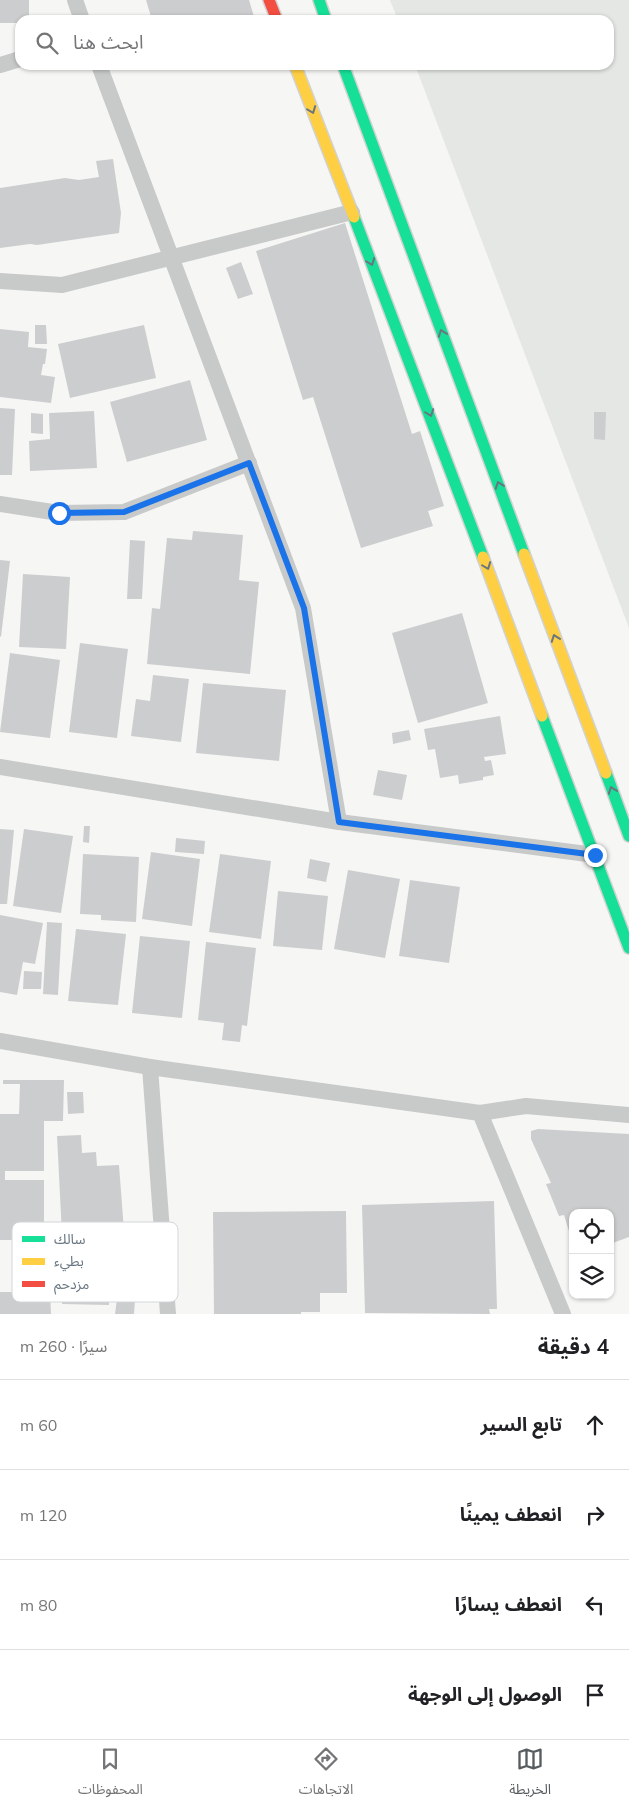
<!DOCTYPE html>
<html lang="ar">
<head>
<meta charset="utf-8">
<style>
  :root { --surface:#fff; --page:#f2f2f2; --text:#202124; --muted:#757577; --line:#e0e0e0; --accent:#575c60 }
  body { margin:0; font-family:Mulish,"Noto Sans Arabic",sans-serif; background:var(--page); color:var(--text); direction:rtl }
  .controls { position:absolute; right:15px; bottom:15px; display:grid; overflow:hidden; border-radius:10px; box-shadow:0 1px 4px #0004 }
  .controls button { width:45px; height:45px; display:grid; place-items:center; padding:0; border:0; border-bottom:1px solid var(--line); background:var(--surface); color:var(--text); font:25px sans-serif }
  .stop { position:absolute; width:15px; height:15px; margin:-11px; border:4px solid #1a73e8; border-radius:50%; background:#fff }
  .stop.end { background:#1a73e8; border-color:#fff; box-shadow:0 1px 5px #0008 }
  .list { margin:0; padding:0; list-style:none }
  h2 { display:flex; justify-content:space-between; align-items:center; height:65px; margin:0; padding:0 20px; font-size:21px }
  h2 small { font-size:16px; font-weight:400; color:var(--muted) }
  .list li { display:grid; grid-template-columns:32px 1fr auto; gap:15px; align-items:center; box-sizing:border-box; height:90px; padding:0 20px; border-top:1px solid var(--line) }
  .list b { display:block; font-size:19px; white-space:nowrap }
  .list em { font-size:16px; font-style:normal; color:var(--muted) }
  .icon { flex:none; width:28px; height:28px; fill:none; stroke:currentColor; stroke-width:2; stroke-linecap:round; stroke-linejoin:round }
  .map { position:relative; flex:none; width:629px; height:1314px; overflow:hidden; direction:ltr }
  .search { position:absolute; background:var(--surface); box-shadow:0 1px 4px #0004; left:15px; right:15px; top:15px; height:55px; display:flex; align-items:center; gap:12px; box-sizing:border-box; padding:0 18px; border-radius:15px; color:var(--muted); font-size:19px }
  .sheet { height:425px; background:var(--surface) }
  nav { display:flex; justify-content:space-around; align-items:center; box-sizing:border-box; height:70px; border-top:1px solid var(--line); background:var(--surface); font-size:14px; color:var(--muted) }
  nav a { display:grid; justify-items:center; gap:2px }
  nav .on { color:var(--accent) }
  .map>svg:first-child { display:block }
  .green { fill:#e4e7e3 }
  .building { fill:#cccdce }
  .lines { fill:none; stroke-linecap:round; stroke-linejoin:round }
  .fast-casing { stroke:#d2d2d2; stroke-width:14 }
  .slow-casing { stroke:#d2d2d2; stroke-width:14 }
  .jam-casing { stroke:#d2d2d2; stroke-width:14 }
  .street { stroke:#c8caca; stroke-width:16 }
  .fast { stroke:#16e098; stroke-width:11 }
  .slow { stroke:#ffcf43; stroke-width:11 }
  .jam { stroke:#f24e42; stroke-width:11 }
  .oneway { stroke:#697681 }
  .route { stroke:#1a73e8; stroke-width:6 }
  .key { fill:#fff; stroke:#d2d6d9; stroke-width:1 }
  .key-label { font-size:14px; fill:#697681 }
</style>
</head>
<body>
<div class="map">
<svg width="629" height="1314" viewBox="0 0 629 1314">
  <rect width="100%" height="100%" fill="#f6f6f5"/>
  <polygon class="green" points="390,0 629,0 629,628 415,65 609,65 609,20 398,20"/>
  <g class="building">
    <polygon points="0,0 29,0 29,20 20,20 20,23 0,23"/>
    <polygon points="146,0 249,0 255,20 152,20"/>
    <polygon points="113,159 121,213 119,233 37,245 30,244 0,248 0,188 65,178 79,180 99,177 96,161"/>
    <polygon points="345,223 412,434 420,431 444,506 428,511 433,526 361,548 313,397 303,400 256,251"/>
    <polygon points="241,262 253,294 238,299 226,268"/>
    <polygon points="35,325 46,325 47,344 35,344"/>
    <polygon points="144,325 156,378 70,398 58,344"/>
    <polygon points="0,329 29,332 28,347 47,349 45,364 43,364 41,375 55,377 51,403 0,397"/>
    <polygon points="190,380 207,440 127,462 110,402"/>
    <polygon points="0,408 15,409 12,475 0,475"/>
    <polygon points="94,411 97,468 30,471 29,441 50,439 49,413"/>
    <polygon points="594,412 606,412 605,440 594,439"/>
    <polygon points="31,413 43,414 43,434 31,433"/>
    <polygon points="193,531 243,535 239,580 259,582 250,674 147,664 152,608 160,609 167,538 192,540"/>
    <polygon points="130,540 145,541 142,599 127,599"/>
    <polygon points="0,560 10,561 1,637 0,636"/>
    <polygon points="23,574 70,577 66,649 19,647"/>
    <polygon points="462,613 488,703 418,723 392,633"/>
    <polygon points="80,643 128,649 117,738 69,732"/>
    <polygon points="10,653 60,660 50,738 0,732"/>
    <polygon points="153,675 189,679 181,742 131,736 136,699 150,701"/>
    <polygon points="203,683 286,690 279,761 196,753"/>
    <polygon points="500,716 506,754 484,757 485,761 491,760 494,775 483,777 483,780 459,784 458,775 440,778 435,749 428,750 424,729"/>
    <polygon points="409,730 411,740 393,744 392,733"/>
    <polygon points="378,770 407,775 402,800 373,795"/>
    <polygon points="84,826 90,826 89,843 83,842"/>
    <polygon points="0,829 14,830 7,904 0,904"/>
    <polygon points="24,829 73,836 61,913 13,906"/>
    <polygon points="176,838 205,841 204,854 175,852"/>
    <polygon points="151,852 200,859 192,926 142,919"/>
    <polygon points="83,854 139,857 136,922 101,920 101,915 80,914"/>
    <polygon points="220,854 271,861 261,939 209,932"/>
    <polygon points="310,859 330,863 326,882 307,878"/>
    <polygon points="348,870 400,879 385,958 334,949"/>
    <polygon points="410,880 460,887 449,963 399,956"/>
    <polygon points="278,891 328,896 322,950 273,946"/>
    <polygon points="0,915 43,923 35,964 23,962 17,995 0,992"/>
    <polygon points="47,922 62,923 58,995 43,994"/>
    <polygon points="76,929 126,934 118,1005 68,1001"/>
    <polygon points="140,936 190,941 182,1018 132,1013"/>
    <polygon points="206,942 256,948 247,1026 242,1025 240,1042 222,1040 224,1023 198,1020"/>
    <polygon points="24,971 42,972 41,989 23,989"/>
    <polygon points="3,1080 64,1080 63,1121 44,1121 44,1171 5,1171 5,1180 44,1180 44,1240 0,1240 0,1114 19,1114 20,1084 3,1084"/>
    <polygon points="67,1092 83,1092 84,1113 68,1114"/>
    <polygon points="538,1129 629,1134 629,1237 610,1244 610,1213 573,1213 572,1241 564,1215 559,1216 546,1184 551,1183 531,1139 531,1131"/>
    <polygon points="81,1135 82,1153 96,1152 97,1166 119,1165 124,1231 62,1235 57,1136"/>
    <polygon points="494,1201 497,1309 489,1309 490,1314 365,1313 362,1205"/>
    <polygon points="346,1211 347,1293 320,1293 320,1312 301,1312 301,1314 214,1314 213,1212"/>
    <polygon points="63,1252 110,1253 109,1305 62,1304"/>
    <polygon points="0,1292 50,1292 51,1314 0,1314"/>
    <polygon points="117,1299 135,1300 134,1314 115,1314"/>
  </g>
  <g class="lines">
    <g class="fast-casing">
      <g id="fast">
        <polyline points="319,0 326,20"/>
        <polyline points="343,65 524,554"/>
        <polyline points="354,217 483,557"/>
        <polyline points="542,716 629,948"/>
        <polyline points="606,773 629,836"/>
      </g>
    </g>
    <g class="slow-casing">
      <g id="slow">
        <polyline points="295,65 354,217"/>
        <polyline points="524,554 606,773"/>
        <polyline points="483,557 542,716"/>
      </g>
    </g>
    <g class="jam-casing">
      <polyline id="jam" points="269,0 277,20"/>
    </g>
    <g class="street">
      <polyline points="75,0 82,20"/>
      <polyline points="0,65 20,59"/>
      <polyline points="99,65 303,608 339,822"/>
      <polyline points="0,281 62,285 352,212"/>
      <polyline points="0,504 59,513 124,512 249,463"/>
      <polyline points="0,767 339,822 595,855"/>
      <polyline points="0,1041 150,1067 480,1113 563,1314"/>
      <polyline points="150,1067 168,1314"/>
      <polyline points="480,1113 526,1106 629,1115"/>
    </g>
    <use href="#fast" class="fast"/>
    <use href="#slow" class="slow"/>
    <use href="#jam" class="jam"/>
  </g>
  <defs><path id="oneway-chevron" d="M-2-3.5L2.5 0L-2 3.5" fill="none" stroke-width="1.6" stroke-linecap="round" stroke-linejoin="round" transform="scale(1.25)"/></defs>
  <g class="oneway">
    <use href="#oneway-chevron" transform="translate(312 110) rotate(69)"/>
    <use href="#oneway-chevron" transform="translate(371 262) rotate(69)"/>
    <use href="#oneway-chevron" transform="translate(442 333) rotate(-110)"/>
    <use href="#oneway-chevron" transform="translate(430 413) rotate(69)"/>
    <use href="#oneway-chevron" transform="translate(499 485) rotate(-110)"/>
    <use href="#oneway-chevron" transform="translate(487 566) rotate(69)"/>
    <use href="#oneway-chevron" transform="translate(555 638) rotate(-110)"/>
    <use href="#oneway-chevron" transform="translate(612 790) rotate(-110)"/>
  </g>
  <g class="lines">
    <polyline class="route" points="59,513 124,512 249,463 304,608 339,822 595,855"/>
  </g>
  <rect x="12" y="1222" width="166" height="80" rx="8" class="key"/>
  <rect x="22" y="1236" width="23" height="6" fill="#16e098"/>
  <rect x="22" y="1258" width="23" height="7" fill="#ffcf43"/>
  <rect x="22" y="1281" width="23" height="6" fill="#f24e42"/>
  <g class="key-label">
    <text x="54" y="1244">سالك</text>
    <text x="54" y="1266">بطيء</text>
    <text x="54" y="1289">مزدحم</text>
  </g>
</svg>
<div class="controls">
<button><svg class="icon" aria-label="locate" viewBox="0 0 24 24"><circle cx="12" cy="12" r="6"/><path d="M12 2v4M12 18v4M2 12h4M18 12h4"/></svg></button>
<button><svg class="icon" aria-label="layers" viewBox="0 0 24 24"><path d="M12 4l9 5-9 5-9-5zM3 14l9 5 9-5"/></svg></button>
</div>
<div class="stop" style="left:59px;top:513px"></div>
<div class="stop end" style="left:595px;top:855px"></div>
<div class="search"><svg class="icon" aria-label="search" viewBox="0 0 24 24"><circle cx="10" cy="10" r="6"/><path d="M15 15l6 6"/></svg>ابحث هنا</div>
</div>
<section class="sheet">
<h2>4 دقيقة<small>سيرًا · 260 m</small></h2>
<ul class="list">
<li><svg class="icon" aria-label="ahead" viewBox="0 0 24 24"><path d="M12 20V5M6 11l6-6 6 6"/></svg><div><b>تابع السير</b></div><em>60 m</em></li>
<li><svg class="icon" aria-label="right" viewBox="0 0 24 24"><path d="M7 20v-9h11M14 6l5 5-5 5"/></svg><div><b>انعطف يمينًا</b></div><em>120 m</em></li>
<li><svg class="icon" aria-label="left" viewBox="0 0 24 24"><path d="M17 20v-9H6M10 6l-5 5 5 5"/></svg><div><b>انعطف يسارًا</b></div><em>80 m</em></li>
<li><svg class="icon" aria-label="arrive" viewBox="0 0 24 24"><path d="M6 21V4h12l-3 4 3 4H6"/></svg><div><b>الوصول إلى الوجهة</b></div></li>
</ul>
</section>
<nav>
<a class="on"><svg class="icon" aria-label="map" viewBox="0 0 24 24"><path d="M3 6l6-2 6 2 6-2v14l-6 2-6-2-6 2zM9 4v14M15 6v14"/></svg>الخريطة</a>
<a><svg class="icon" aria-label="directions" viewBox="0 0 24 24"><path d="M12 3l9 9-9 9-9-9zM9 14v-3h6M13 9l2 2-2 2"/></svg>الاتجاهات</a>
<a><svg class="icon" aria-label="saved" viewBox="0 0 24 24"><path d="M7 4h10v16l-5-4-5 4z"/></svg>المحفوظات</a>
</nav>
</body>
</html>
